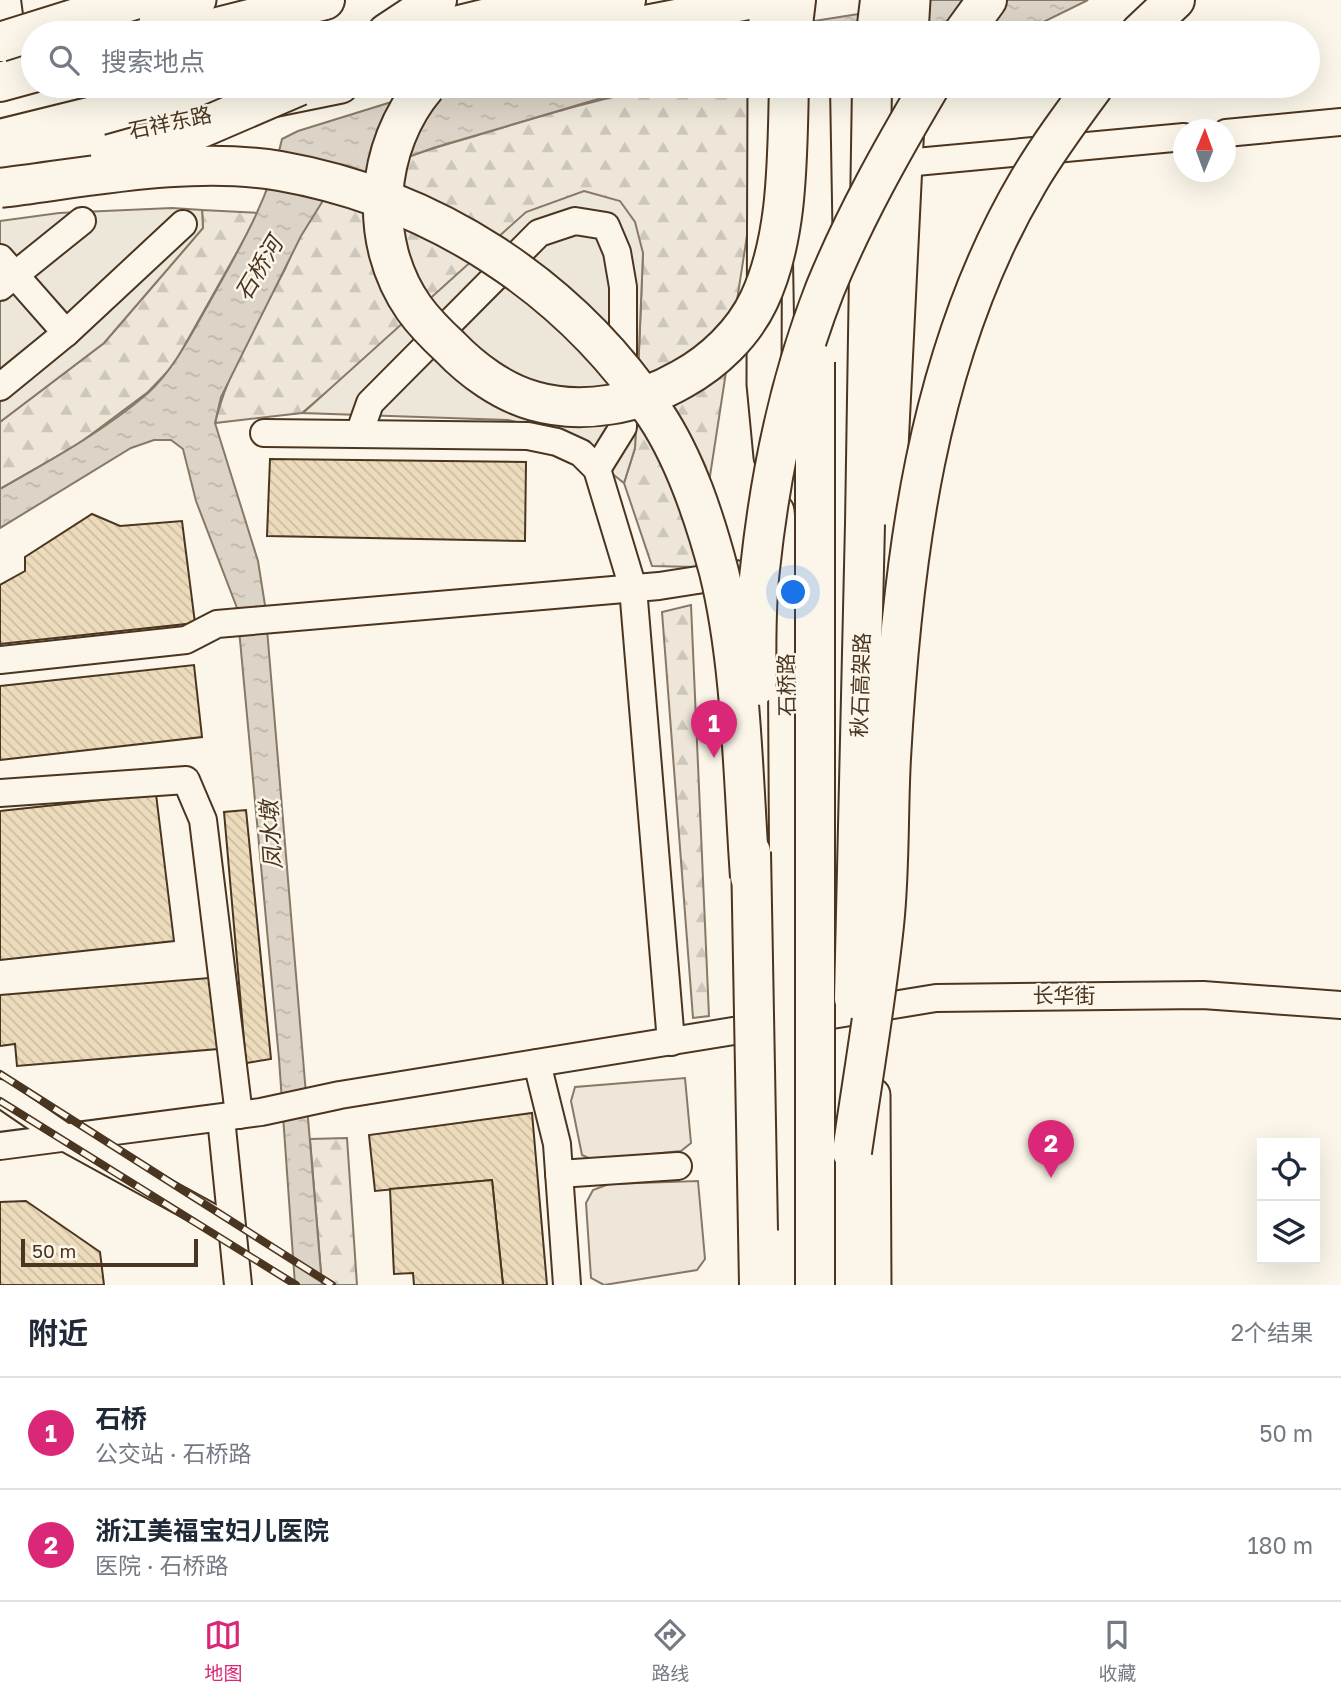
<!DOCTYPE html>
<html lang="zh">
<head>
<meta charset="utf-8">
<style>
  :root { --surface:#fff; --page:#f2f2f3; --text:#1f2937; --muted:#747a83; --line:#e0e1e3; --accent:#db2777 }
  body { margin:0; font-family:"Golos Text","Noto Sans SC",sans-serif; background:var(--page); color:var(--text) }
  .controls { position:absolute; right:21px; bottom:21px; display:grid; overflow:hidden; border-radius:0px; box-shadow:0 7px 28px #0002 }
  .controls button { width:63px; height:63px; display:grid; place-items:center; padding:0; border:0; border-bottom:2px solid var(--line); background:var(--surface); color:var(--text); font:35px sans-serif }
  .compass { position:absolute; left:1173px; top:119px; width:63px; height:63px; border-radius:50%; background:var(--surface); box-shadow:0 7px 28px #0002; rotate:1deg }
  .scale { position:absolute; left:21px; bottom:18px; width:177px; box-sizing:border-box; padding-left:7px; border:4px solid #4a3520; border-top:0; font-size:19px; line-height:24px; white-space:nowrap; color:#4a3520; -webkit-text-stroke:5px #fbf6e9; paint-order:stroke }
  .you { position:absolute; left:794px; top:593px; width:24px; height:24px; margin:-18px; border:5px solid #fff; border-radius:50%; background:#1a73e8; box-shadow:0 0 0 10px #1a73e833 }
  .badge { display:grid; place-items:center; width:46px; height:46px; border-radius:50%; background:var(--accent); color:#fff; font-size:23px; font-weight:700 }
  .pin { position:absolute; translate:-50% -58px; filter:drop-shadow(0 2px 4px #0008) }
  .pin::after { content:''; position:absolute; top:37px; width:24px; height:21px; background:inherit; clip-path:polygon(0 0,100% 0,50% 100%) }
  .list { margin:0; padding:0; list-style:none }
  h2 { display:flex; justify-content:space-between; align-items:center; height:91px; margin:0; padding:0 28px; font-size:30px }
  h2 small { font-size:23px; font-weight:400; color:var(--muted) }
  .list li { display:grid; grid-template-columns:46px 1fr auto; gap:21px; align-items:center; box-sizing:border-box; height:112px; padding:0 28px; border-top:2px solid var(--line) }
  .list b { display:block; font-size:26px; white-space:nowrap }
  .list p { margin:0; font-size:23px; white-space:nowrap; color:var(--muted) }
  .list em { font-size:23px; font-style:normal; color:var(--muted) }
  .icon { flex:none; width:38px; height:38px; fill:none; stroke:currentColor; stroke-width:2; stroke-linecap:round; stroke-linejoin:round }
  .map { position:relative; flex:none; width:1341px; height:1285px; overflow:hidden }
  .search { position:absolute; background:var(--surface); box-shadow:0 7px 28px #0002; left:21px; right:21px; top:21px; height:77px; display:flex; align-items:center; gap:18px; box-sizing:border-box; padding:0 24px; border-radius:38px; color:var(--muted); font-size:26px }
  .sheet { height:315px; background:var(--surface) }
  nav { display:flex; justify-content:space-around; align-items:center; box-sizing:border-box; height:98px; border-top:2px solid var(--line); background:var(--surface); font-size:19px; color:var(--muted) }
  nav a { display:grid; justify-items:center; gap:4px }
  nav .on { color:var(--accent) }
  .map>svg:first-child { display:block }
  .grass { fill:#ede6d9; stroke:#887966; stroke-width:2 }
  .forest { fill:url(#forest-firs); stroke:#887966; stroke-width:2 }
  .parking { fill:#ede7d9; stroke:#887966; stroke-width:2 }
  .water { fill:url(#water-ripples); stroke:#887966; stroke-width:2 }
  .building { fill:url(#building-back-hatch); stroke:#4a3520; stroke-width:2 }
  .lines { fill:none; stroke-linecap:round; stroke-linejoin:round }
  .minor-casing { stroke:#4a3520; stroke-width:30 }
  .major-casing { stroke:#4a3520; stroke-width:37 }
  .highway-casing { stroke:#4a3520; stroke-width:42 }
  .minor { stroke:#fbf6e9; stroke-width:26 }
  .major { stroke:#fbf6e9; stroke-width:33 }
  .highway { stroke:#fbf6e9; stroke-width:38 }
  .rail-casing { stroke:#4a3520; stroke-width:8 }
  .rail { stroke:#fbf6e9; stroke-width:5; stroke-dasharray:16; stroke-linecap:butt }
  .highway-bridge-casing { stroke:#4a3520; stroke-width:42; stroke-linecap:butt }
  .highway-bridge { stroke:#fbf6e9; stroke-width:38 }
  .labels { text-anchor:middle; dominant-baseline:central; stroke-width:5; stroke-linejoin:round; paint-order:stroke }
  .street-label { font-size:21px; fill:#4a3520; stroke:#fbf6e9 }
  .water-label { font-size:23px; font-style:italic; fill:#4a3520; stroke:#fbf6e9 }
</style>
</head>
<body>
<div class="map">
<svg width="1341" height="1285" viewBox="0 0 1341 1285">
  <defs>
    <pattern id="forest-firs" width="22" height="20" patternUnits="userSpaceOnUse" patternTransform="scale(1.75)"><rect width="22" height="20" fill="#ede6d9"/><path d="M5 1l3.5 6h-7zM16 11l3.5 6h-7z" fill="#cdc6ba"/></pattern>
    <pattern id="water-ripples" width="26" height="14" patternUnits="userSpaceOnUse" patternTransform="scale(1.75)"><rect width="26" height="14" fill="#dcd4c6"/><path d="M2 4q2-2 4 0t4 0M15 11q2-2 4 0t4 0" fill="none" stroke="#beb7aa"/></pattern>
    <pattern id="building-back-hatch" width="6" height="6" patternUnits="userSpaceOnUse" patternTransform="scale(1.75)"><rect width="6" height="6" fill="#ecdcbc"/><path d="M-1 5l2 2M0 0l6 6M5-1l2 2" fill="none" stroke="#ccbda1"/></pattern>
  </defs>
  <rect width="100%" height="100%" fill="#fbf6e9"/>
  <g class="grass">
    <polygon points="685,1078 691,1143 681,1151 593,1160 582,1155 571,1101 575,1087"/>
    <polygon points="698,1181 705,1259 697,1270 604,1285 591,1278 586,1203 593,1190 609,1184"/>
  </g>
  <g class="forest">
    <path d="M664,86H750L748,229L696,567L652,566L624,483L635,448L643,253L330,389L302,413L215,423C228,369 260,318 285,269C295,247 306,216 324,199C354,170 433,148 475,136C538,117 599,98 664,86Z"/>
    <polygon points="202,210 259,213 173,366 148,392 77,445 0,489 0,422 104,343 203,228"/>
    <polygon points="691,605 709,1016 693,1018 662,612"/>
    <polygon points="347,1138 357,1285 322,1285 310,1139"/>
  </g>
  <g class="parking">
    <polygon points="584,191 620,201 635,222 643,253 635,448 624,483 559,432 508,420 303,413 526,212"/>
    <polygon points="172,208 202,210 203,228 104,343 0,422 0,221 59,213"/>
  </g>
  <g class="water">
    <polygon points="908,0 1088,0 1021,33 738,33 890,9"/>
    <path d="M443,86H701H664L605,97L433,148L370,171L324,199L301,236L221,397L215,423L258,561L265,605L322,1285H295L279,1059L237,608L196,501L183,449L171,440H154L131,448L0,528V489C51,460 104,431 148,393C175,368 190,336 208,305C238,251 269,200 282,139L298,131Z"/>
  </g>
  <g class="building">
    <polygon points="270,459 526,462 525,541 267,536"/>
    <polygon points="92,514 120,526 182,521 195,623 0,644 0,585 25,571 25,557"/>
    <polygon points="194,665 202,737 0,760 0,686"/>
    <polygon points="156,794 174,941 0,960 0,811"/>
    <polygon points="246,810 271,1059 246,1063 224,812"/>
    <polygon points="209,978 218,1049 17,1066 15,1044 0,1046 0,995"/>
    <polygon points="532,1113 547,1285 503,1285 492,1180 375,1191 369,1135"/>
    <polygon points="492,1180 503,1285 414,1285 413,1273 394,1274 390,1189"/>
    <polygon points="26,1201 100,1252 104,1285 0,1285 0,1202"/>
  </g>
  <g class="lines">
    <g class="minor-casing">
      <g id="minor">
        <polyline points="7,0 14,54"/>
        <polyline points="1226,133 1341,122"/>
        <polyline points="905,163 1184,137"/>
        <polyline points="0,258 66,333"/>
        <polyline points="0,287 82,221"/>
        <polyline points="0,387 66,333 183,224"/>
        <polyline points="264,433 528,436 557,442 581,453 597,469 633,588 671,1042"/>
        <polyline points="359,434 370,403 539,233 575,221 606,226 617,252 623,287 623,427 597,469"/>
        <polyline points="0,660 186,640 217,624 659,586 736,574"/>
        <polyline points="0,793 186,780 203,820 239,1115"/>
        <polyline points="537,1063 557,1144 567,1285"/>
        <polyline points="0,1093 66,1138 232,1229"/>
        <polyline points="221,1118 238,1285"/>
        <polyline points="0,1146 261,1112 340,1095 936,998 1203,995 1341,1005"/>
        <polyline points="559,1174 678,1166"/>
      </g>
    </g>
    <g class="major-casing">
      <g id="major">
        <polyline points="766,0 766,33"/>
        <polyline points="98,31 199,0"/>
        <polyline points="591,33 761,0"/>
        <polyline points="911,33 913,0"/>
        <polyline points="765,86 764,384 771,457"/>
        <polyline points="272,100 341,86"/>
        <polyline points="0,162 147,126"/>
        <polyline points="777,511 785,594 789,1285"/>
        <polyline points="880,671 907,123"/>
        <polyline points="873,1095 874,1285"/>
      </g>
    </g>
    <g class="highway-casing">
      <g id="highway">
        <polyline points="537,23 626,0"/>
        <polyline points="194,33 325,0"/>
        <polyline points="387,33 437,0"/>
        <polyline points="427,33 561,0"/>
        <polyline points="792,33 796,0"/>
        <polyline points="876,33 880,0"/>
        <polyline points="963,33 987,0"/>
        <polyline points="1140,33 1175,0"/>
        <polyline points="0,82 33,73"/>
        <polyline points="810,86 814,318"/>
        <polyline points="0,139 215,86"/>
        <polyline points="865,524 872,86"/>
        <polyline points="852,1152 853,1285"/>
        <polyline points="758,1231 759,1285"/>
      </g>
    </g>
    <use href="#minor" class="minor"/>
    <use href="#major" class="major"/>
    <use href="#highway" class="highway"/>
    <g class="rail-casing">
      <g id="rail">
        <polyline points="0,1074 332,1285"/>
        <polyline points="0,1101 296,1285"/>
      </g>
    </g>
    <use href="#rail" class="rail"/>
    <g class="highway-bridge-casing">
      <g id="highway-bridge">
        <polyline points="0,42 134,0"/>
        <path d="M426,86C375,146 367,241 414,308C424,322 437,335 450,347C472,370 502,392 534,401C583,415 639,404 682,379C713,362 743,334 759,300C789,236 787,155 789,86"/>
        <polyline points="110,154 199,129 299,86"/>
        <path d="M0,188C89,177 191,156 280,171C433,198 568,285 655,414C686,460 705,519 719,572C742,665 743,780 750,877"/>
        <polyline points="815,362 815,1285"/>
        <path d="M756,686C757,648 755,608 760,569C770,475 790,378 825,289C854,218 891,152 930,86"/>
        <polyline points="751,852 758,1231"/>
        <polyline points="854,999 865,524"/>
        <path d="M852,1152C863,1076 876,1001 884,925C890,870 888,813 891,758C902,562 926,355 1028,182C1048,148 1071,117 1094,86"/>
      </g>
    </g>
    <use href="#highway-bridge" class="highway-bridge"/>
  </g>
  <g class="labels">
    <g class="street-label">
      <text transform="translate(170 122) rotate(-12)">石祥东路</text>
      <text transform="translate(786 685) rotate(-91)">石桥路</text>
      <text transform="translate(860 685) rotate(-88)">秋石高架路</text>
      <text x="1064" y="995">长华街</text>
    </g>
    <g class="water-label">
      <text transform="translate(258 268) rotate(-59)">石桥河</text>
      <text transform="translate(270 835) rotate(-94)">凤水墩</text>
    </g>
  </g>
</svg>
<div class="controls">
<button><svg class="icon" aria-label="locate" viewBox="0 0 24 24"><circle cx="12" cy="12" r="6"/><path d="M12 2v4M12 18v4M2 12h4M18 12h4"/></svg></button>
<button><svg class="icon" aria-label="layers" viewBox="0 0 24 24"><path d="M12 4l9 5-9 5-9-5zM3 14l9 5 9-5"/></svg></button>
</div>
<svg class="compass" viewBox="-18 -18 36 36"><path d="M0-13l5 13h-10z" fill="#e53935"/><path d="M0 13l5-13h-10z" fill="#747a83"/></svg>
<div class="scale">50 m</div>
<div class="you"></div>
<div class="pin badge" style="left:714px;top:758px">1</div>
<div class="pin badge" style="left:1051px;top:1178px">2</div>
<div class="search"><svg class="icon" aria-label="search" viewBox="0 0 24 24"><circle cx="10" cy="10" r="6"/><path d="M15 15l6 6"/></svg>搜索地点</div>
</div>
<section class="sheet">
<h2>附近<small>2个结果</small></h2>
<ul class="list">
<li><span class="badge">1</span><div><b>石桥</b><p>公交站 · 石桥路</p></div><em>50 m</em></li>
<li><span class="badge">2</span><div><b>浙江美福宝妇儿医院</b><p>医院 · 石桥路</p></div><em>180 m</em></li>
</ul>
</section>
<nav>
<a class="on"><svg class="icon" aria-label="map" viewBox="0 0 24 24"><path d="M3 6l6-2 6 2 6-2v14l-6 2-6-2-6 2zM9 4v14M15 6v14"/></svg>地图</a>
<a><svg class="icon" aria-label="directions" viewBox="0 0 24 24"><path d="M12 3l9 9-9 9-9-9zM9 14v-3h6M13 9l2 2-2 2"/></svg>路线</a>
<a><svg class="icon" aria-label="saved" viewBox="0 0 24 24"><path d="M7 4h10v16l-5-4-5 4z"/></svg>收藏</a>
</nav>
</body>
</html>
